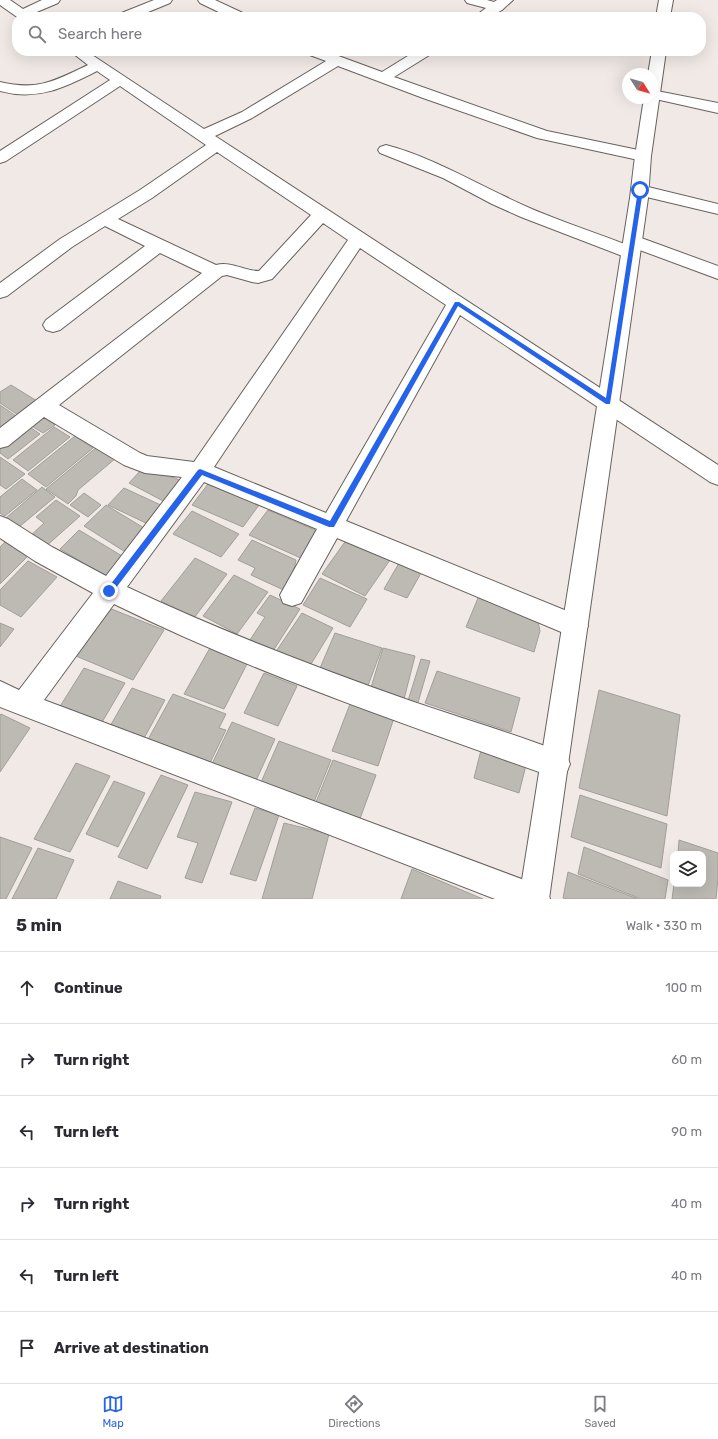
<!DOCTYPE html>
<html lang="en">
<head>
<meta charset="utf-8">
<style>
  :root { --surface:#fff; --page:#f7f7f7; --text:#2b2b33; --muted:#7c7c81; --line:#e1e1e2; --accent:#2563eb }
  body { margin:0; font-family:Rubik,sans-serif; background:var(--page); color:var(--text) }
  .controls { position:absolute; right:12px; bottom:12px; display:grid; overflow:hidden; border-radius:8px; box-shadow:0 4px 16px #0002 }
  .controls button { width:36px; height:36px; display:grid; place-items:center; padding:0; border:0; border-bottom:1px solid var(--line); background:var(--surface); color:var(--text); font:20px sans-serif }
  .compass { position:absolute; left:622px; top:68px; width:36px; height:36px; border-radius:50%; background:var(--surface); box-shadow:0 4px 16px #0002; rotate:127deg }
  .stop { position:absolute; width:12px; height:12px; margin:-9px; border:3px solid #2563eb; border-radius:50%; background:#fff }
  .stop.end { background:#2563eb; border-color:#fff; box-shadow:0 1px 4px #0008 }
  .list { margin:0; padding:0; list-style:none }
  h2 { display:flex; justify-content:space-between; align-items:center; height:52px; margin:0; padding:0 16px; font-size:17px }
  h2 small { font-size:13px; font-weight:400; color:var(--muted) }
  .list li { display:grid; grid-template-columns:26px 1fr auto; gap:12px; align-items:center; box-sizing:border-box; height:72px; padding:0 16px; border-top:1px solid var(--line) }
  .list b { display:block; font-size:15px; white-space:nowrap }
  .list em { font-size:13px; font-style:normal; color:var(--muted) }
  .icon { flex:none; width:22px; height:22px; fill:none; stroke:currentColor; stroke-width:2; stroke-linecap:round; stroke-linejoin:round }
  .map { position:relative; flex:none; width:718px; height:899px; overflow:hidden }
  .search { position:absolute; background:var(--surface); box-shadow:0 4px 16px #0002; left:12px; right:12px; top:12px; height:44px; display:flex; align-items:center; gap:10px; box-sizing:border-box; padding:0 14px; border-radius:16px; color:var(--muted); font-size:15px }
  .sheet { height:484px; background:var(--surface) }
  nav { display:flex; justify-content:space-around; align-items:center; box-sizing:border-box; height:56px; border-top:1px solid var(--line); background:var(--surface); font-size:11px; color:var(--muted) }
  nav a { display:grid; justify-items:center; gap:2px }
  nav .on { color:var(--accent) }
  .map>svg:first-child { display:block }
  .building { fill:#bdb9b3; stroke:#a29e99 }
  .lines { fill:none; stroke-linecap:round; stroke-linejoin:round }
  .street-casing { stroke:#68625f; stroke-width:2 }
  .secondary-casing { stroke:#68625f; stroke-width:2 }
  .street { fill:#fff; fill-rule:evenodd }
  .secondary { fill:#fff; fill-rule:evenodd }
  .route { fill:#2563eb }
</style>
</head>
<body>
<div class="map">
<svg width="718" height="899" viewBox="0 0 718 899">
  <rect width="100%" height="100%" fill="#f0e9e6"/>
  <g class="building">
    <polygon points="11,385 37,401 18,415 0,403 0,392"/>
    <polygon points="0,405 16,416 2,427 0,426"/>
    <polygon points="41,416 55,425 43,433 30,425"/>
    <polygon points="27,425 40,434 8,459 0,453 0,446"/>
    <polygon points="54,427 70,437 28,471 13,460"/>
    <polygon points="75,436 93,448 46,487 28,474"/>
    <polygon points="98,446 116,458 78,490 76,496 68,504 46,489"/>
    <polygon points="0,457 25,474 6,489 0,485"/>
    <polygon points="141,470 175,478 185,483 167,503 129,483"/>
    <polygon points="22,479 37,490 5,516 0,513 0,497"/>
    <polygon points="208,484 259,505 243,527 192,505"/>
    <polygon points="42,487 55,497 19,527 6,518"/>
    <polygon points="124,488 165,507 150,525 108,505"/>
    <polygon points="84,493 101,505 88,517 70,505"/>
    <polygon points="56,500 80,516 44,548 29,537 44,523 36,517"/>
    <polygon points="106,505 149,531 127,553 84,526"/>
    <polygon points="268,510 320,532 303,559 249,535"/>
    <polygon points="192,511 239,534 221,557 173,534"/>
    <polygon points="79,530 127,559 108,578 60,549"/>
    <polygon points="347,539 390,560 365,596 322,574"/>
    <polygon points="252,540 296,560 294,570 291,575 298,578 288,592 251,575 255,568 238,560"/>
    <polygon points="6,541 29,555 0,584 0,547"/>
    <polygon points="195,558 227,574 194,618 161,601"/>
    <polygon points="28,561 57,577 21,617 0,605 0,590"/>
    <polygon points="399,563 421,573 407,598 384,589"/>
    <polygon points="234,575 268,592 237,634 203,616"/>
    <polygon points="320,578 367,599 350,627 303,605"/>
    <polygon points="270,595 300,609 273,651 250,640 265,617 257,613"/>
    <polygon points="478,598 535,618 538,622 540,631 534,652 466,627"/>
    <polygon points="109,608 164,630 133,680 76,656"/>
    <polygon points="302,613 333,628 308,669 275,653"/>
    <polygon points="0,623 14,629 0,647"/>
    <polygon points="335,633 382,648 366,691 317,675"/>
    <polygon points="211,646 249,660 224,709 184,694"/>
    <polygon points="383,648 415,656 403,703 369,694"/>
    <polygon points="421,659 430,661 417,706 407,704"/>
    <polygon points="84,668 125,683 101,724 59,708"/>
    <polygon points="437,671 520,698 511,732 425,703"/>
    <polygon points="264,673 297,686 278,726 244,713"/>
    <polygon points="132,688 165,700 142,742 109,728"/>
    <polygon points="599,690 680,715 667,816 579,788"/>
    <polygon points="173,694 226,714 219,728 226,730 208,767 146,743"/>
    <polygon points="350,704 394,718 378,766 332,751"/>
    <polygon points="1,714 30,728 0,772 0,715"/>
    <polygon points="232,722 275,739 254,785 210,768"/>
    <polygon points="279,741 331,760 312,807 259,787"/>
    <polygon points="481,750 526,765 519,793 474,778"/>
    <polygon points="333,760 376,775 358,824 314,807"/>
    <polygon points="76,763 110,776 70,852 34,839"/>
    <polygon points="161,775 188,785 147,869 118,857"/>
    <polygon points="114,781 145,793 118,847 86,834"/>
    <polygon points="195,792 232,802 202,883 185,878 198,843 177,837"/>
    <polygon points="580,795 667,824 661,868 571,837"/>
    <polygon points="255,808 279,815 256,881 230,874"/>
    <polygon points="284,823 329,834 312,899 262,899"/>
    <polygon points="0,837 32,848 6,899 0,899"/>
    <polygon points="679,840 718,853 718,878 716,899 672,899 674,884 703,884 703,854 678,854"/>
    <polygon points="584,847 668,880 665,899 641,899 578,874"/>
    <polygon points="38,848 74,860 56,899 12,899"/>
    <polygon points="412,869 483,899 401,899"/>
    <polygon points="568,872 638,899 566,899 563,898"/>
    <polygon points="118,881 161,896 160,899 110,899"/>
  </g>
  <g class="lines">
    <g class="street-casing">
      <g id="street">
        <polygon points="0,0 10,0 23,9 42,0 60,0 58,3 32,14 34,17 17,17 0,5"/>
        <polygon points="154,0 172,0 170,3 136,17 117,17 119,14"/>
        <polygon points="198,0 215,0 245,14 247,17 229,17 200,3"/>
        <polygon points="465,0 487,0 494,2 497,0 513,0 502,10 490,17 474,17 486,8 467,3"/>
        <path d="M70,51H86L204,129L242,112L326,61L307,54L305,51H325L382,72L416,51H433L431,54L394,77L547,131L643,151L649,153L651,156L649,159L643,161L537,138L423,98L338,66L252,118L215,136L718,465V485L710,482L460,315L346,521L584,618L588,626L584,634L575,637L566,634L337,538L301,603L292,606L283,603L280,595L317,529L204,482L127,587C220,631 315,667 411,701C463,719 516,734 566,754L570,764L566,774L556,778C407,725 256,674 114,604L44,700L535,884L546,888L550,899H495L0,707V681L19,690L93,593L35,561L0,538V516L8,519L52,547L106,576L182,477L145,473L124,465L44,417L8,446L0,448V428L202,273L160,253L60,330L53,332L46,330L43,325L46,320L145,246L105,226L72,247L7,296L0,298V283L60,239L140,190L206,145L120,86L6,161L0,163V151L110,80L97,71C64,88 37,101 0,91V82C38,91 54,81 88,65ZM217,152L311,215L259,271C244,271 231,261 216,265L118,219L152,198ZM323,223L348,240L194,462L147,456L140,453L59,405L222,276L227,275L252,282L258,283L272,279ZM360,248L446,305L326,513L214,467Z"/>
        <polygon points="652,90 718,103 718,113 651,98"/>
        <path d="M386,145C428,156 466,178 504,196C543,216 586,229 627,245L624,241L627,237L633,235L718,266V279L637,249L640,253L637,257L631,259L625,257L521,217L492,204L443,178L380,153L378,150L380,147Z"/>
        <polygon points="640,185 718,204 718,214 634,194 632,190 634,186"/>
      </g>
    </g>
    <g class="secondary-casing">
      <g id="secondary">
        <polygon points="659,0 673,0 670,17 656,17"/>
        <polygon points="652,51 666,51 651,156 648,198 549,899 519,899 630,198 635,156 644,98 652,98 652,74 648,74"/>
      </g>
    </g>
    <use href="#street" class="street"/>
    <use href="#secondary" class="secondary"/>
  </g>
  <polygon class="route" points="640,188 643,190 610,404 606,404 458,306 334,527 329,527 202,475 112,593 107,593 107,589 198,470 200,469 330,521 455,302 459,302 606,398 638,190"/>
</svg>
<div class="controls">
<button><svg class="icon" aria-label="layers" viewBox="0 0 24 24"><path d="M12 4l9 5-9 5-9-5zM3 14l9 5 9-5"/></svg></button>
</div>
<svg class="compass" viewBox="-18 -18 36 36"><path d="M0-13l5 13h-10z" fill="#e53935"/><path d="M0 13l5-13h-10z" fill="#7c7c81"/></svg>
<div class="stop" style="left:640px;top:190px"></div>
<div class="stop end" style="left:109px;top:591px"></div>
<div class="search"><svg class="icon" aria-label="search" viewBox="0 0 24 24"><circle cx="10" cy="10" r="6"/><path d="M15 15l6 6"/></svg>Search here</div>
</div>
<section class="sheet">
<h2>5 min<small>Walk · 330 m</small></h2>
<ul class="list">
<li><svg class="icon" aria-label="ahead" viewBox="0 0 24 24"><path d="M12 20V5M6 11l6-6 6 6"/></svg><div><b>Continue</b></div><em>100 m</em></li>
<li><svg class="icon" aria-label="right" viewBox="0 0 24 24"><path d="M7 20v-9h11M14 6l5 5-5 5"/></svg><div><b>Turn right</b></div><em>60 m</em></li>
<li><svg class="icon" aria-label="left" viewBox="0 0 24 24"><path d="M17 20v-9H6M10 6l-5 5 5 5"/></svg><div><b>Turn left</b></div><em>90 m</em></li>
<li><svg class="icon" aria-label="right" viewBox="0 0 24 24"><path d="M7 20v-9h11M14 6l5 5-5 5"/></svg><div><b>Turn right</b></div><em>40 m</em></li>
<li><svg class="icon" aria-label="left" viewBox="0 0 24 24"><path d="M17 20v-9H6M10 6l-5 5 5 5"/></svg><div><b>Turn left</b></div><em>40 m</em></li>
<li><svg class="icon" aria-label="arrive" viewBox="0 0 24 24"><path d="M6 21V4h12l-3 4 3 4H6"/></svg><div><b>Arrive at destination</b></div></li>
</ul>
</section>
<nav>
<a class="on"><svg class="icon" aria-label="map" viewBox="0 0 24 24"><path d="M3 6l6-2 6 2 6-2v14l-6 2-6-2-6 2zM9 4v14M15 6v14"/></svg>Map</a>
<a><svg class="icon" aria-label="directions" viewBox="0 0 24 24"><path d="M12 3l9 9-9 9-9-9zM9 14v-3h6M13 9l2 2-2 2"/></svg>Directions</a>
<a><svg class="icon" aria-label="saved" viewBox="0 0 24 24"><path d="M7 4h10v16l-5-4-5 4z"/></svg>Saved</a>
</nav>
</body>
</html>
